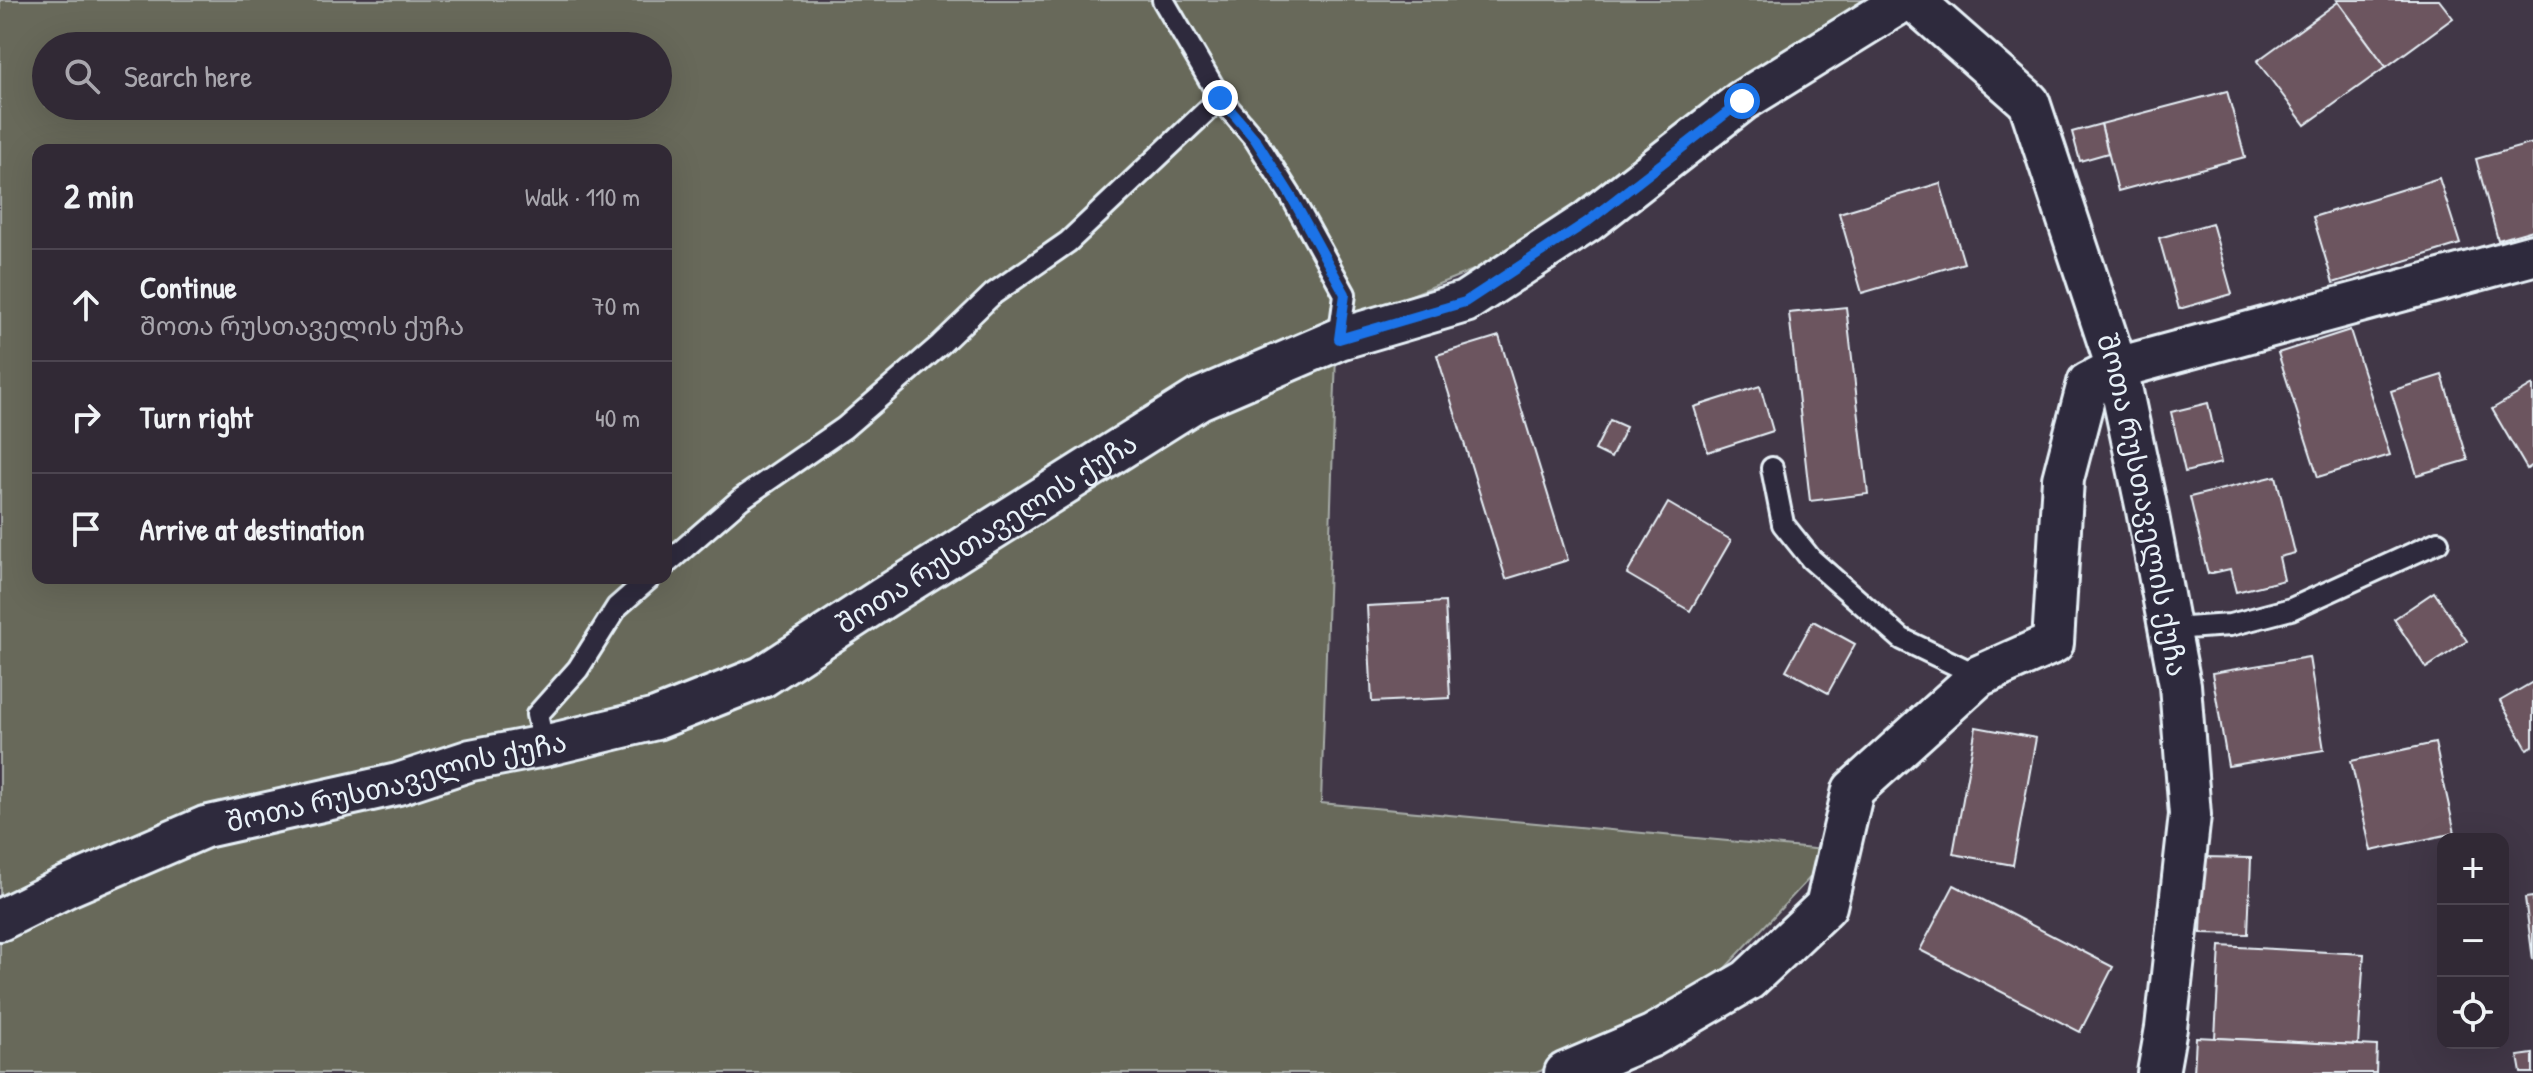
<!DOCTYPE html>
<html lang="en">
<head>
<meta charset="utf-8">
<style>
  :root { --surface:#312935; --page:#3d3541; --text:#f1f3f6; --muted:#a8a6ad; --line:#4c4550 }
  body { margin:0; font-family:"Patrick Hand","Noto Sans Georgian",sans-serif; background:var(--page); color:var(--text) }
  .controls { position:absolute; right:24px; bottom:24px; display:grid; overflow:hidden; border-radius:16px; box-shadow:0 8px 32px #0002 }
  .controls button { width:72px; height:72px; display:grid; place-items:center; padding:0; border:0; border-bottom:2px solid var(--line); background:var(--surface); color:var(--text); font:40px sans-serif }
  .stop { position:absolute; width:24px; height:24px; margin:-18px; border:6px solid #1a73e8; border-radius:50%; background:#fff }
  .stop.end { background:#1a73e8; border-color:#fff; box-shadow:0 2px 8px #0008 }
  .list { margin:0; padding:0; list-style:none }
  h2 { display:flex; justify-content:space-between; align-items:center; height:104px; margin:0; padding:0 32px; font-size:34px }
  h2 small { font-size:26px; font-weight:400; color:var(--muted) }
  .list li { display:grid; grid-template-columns:52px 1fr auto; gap:24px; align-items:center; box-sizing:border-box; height:112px; padding:0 32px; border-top:2px solid var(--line) }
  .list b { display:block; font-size:30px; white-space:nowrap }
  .list p { margin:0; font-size:26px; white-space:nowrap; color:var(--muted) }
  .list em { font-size:26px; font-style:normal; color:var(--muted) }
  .icon { flex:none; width:44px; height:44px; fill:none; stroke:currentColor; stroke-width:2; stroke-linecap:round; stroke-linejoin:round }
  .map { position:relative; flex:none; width:2533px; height:1073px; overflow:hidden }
  .search { position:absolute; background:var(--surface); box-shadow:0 8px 32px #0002; left:32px; top:32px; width:640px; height:88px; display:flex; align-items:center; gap:20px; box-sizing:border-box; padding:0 28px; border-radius:44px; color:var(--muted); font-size:30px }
  .panel { position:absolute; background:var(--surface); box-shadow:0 8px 32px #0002; left:32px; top:144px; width:640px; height:440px; border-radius:16px }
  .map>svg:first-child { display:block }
  .green { fill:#67695a; stroke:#a8ada9; stroke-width:2; fill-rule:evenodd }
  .building { fill:#6c555f; stroke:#e8f1f8; stroke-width:2 }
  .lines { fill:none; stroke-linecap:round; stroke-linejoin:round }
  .lane-casing { stroke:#e8f1f8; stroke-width:26 }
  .street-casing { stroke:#e8f1f8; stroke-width:46 }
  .lane { stroke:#2f2a3d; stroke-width:20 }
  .street { stroke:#2f2a3d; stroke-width:40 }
  .route { stroke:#1a73e8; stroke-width:10 }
  .labels { text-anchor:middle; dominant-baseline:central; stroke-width:7; stroke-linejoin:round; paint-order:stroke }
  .street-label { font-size:28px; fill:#e8f1f8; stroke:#2f2a3d }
</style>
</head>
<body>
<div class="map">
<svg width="2533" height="1073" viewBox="0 0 2533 1073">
  <rect width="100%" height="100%" fill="#413747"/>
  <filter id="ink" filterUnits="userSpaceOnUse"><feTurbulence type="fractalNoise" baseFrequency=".0125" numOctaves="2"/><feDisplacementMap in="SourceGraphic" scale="16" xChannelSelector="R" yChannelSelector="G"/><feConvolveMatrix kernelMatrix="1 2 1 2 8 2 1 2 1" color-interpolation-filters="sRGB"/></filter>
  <g filter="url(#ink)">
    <path class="green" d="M0,0H1870L1493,262L1337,325L1321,803L1835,851L1696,999L1536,1073H0ZM46,46H658V106H46ZM38,150H666V578H38Z"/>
    <g class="building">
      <polygon points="2337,0 2439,0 2453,18 2386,67"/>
      <polygon points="2338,2 2386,67 2305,125 2257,61"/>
      <polygon points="2227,91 2245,157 2118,191 2101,124"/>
      <polygon points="2101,124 2108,153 2080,161 2072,132"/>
      <polygon points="2533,143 2533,230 2498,240 2476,159"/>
      <polygon points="2439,178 2460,244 2333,283 2313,217"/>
      <polygon points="1940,183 1964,263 1862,293 1839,213"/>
      <polygon points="2212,223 2232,294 2179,309 2159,238"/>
      <polygon points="1846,307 1868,494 1810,501 1789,313"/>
      <polygon points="2350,330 2390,455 2318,477 2278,353"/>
      <polygon points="1499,336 1568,560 1506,579 1437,355"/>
      <polygon points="2442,375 2468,460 2417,475 2391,391"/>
      <polygon points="2533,385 2533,465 2527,469 2492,409"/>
      <polygon points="1760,386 1773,431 1708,452 1694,407"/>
      <polygon points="2208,403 2221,463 2185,472 2171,412"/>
      <polygon points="1610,420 1626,427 1611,458 1595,450"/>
      <polygon points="2276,476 2295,553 2279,557 2284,580 2236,592 2230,569 2208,574 2190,497"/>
      <polygon points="1668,503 1731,540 1690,611 1627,574"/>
      <polygon points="2434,592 2467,641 2426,668 2394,619"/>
      <polygon points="1445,602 1450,698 1372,702 1367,606"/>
      <polygon points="1813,621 1855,644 1828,693 1786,670"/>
      <polygon points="2309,657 2324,750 2228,766 2212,673"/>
      <polygon points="2533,682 2533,746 2527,749 2500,701"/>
      <polygon points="1976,727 2036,738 2013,865 1953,854"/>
      <polygon points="2435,743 2455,833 2371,851 2351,761"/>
      <polygon points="2204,857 2251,858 2248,934 2201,933"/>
      <polygon points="1954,885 2113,967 2080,1032 1920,950"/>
      <polygon points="2533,897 2533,960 2525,898"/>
      <polygon points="2220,946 2364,954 2358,1045 2215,1038"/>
      <polygon points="2196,1037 2377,1046 2376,1073 2194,1073"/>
      <polygon points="2533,1054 2533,1073 2521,1073 2518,1056"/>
    </g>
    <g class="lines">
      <g class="lane-casing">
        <g id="lane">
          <polyline points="1163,0 1220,98 1255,139 1291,196 1345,294 1339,339"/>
          <polyline points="1772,468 1783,524 1811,559 1902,639 1979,676"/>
          <polyline points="666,564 741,499 844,428 940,345 993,294 1068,242 1220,98"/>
          <polyline points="2171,629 2230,625 2291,609 2438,542"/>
          <polyline points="544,746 537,715 578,669 617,607 650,578"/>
        </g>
      </g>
      <g class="street-casing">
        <g id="street">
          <path id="s1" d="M1913,0L2029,102L2117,368L2146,505L2180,685L2190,815L2166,1028L2158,1073"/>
          <path id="s2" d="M0,920L66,887L205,827L398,784L471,760L544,746L656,719L762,677L883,598L1199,399L1339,339L1465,302L1587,222L1742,101L1905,0"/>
          <polyline points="1565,1073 1652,1036 1748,980 1826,906 1853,790 1979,676 2053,643 2063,479 2088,383 2117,368 2533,255"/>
        </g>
      </g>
      <use href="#lane" class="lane"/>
      <use href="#street" class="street"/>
    </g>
  </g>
  <g class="lines" filter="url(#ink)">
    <polyline class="route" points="1220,98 1255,139 1291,196 1345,294 1339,339 1465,302 1587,222 1742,101"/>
  </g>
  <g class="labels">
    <g class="street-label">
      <text stroke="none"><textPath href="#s1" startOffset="574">შოთა რუსთაველის ქუჩა</textPath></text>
      <text stroke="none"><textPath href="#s2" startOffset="1070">შოთა რუსთაველის ქუჩა</textPath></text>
      <text stroke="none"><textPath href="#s2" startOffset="422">შოთა რუსთაველის ქუჩა</textPath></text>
    </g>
  </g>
</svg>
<div class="controls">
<button>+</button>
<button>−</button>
<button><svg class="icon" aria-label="locate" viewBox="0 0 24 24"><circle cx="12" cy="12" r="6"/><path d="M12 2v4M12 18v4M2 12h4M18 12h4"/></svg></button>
</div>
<div class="stop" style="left:1742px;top:101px"></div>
<div class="stop end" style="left:1220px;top:98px"></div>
<div class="search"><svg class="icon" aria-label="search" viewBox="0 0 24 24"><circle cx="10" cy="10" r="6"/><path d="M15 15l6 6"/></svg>Search here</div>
<section class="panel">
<h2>2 min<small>Walk · 110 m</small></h2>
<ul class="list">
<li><svg class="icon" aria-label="ahead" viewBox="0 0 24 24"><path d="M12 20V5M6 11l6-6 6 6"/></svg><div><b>Continue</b><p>შოთა რუსთაველის ქუჩა</p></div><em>70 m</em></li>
<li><svg class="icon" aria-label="right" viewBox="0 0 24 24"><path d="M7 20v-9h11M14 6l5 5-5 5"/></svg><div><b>Turn right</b></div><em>40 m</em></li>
<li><svg class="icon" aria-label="arrive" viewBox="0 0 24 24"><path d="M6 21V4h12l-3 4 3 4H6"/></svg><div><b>Arrive at destination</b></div></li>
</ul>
</section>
</div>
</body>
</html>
